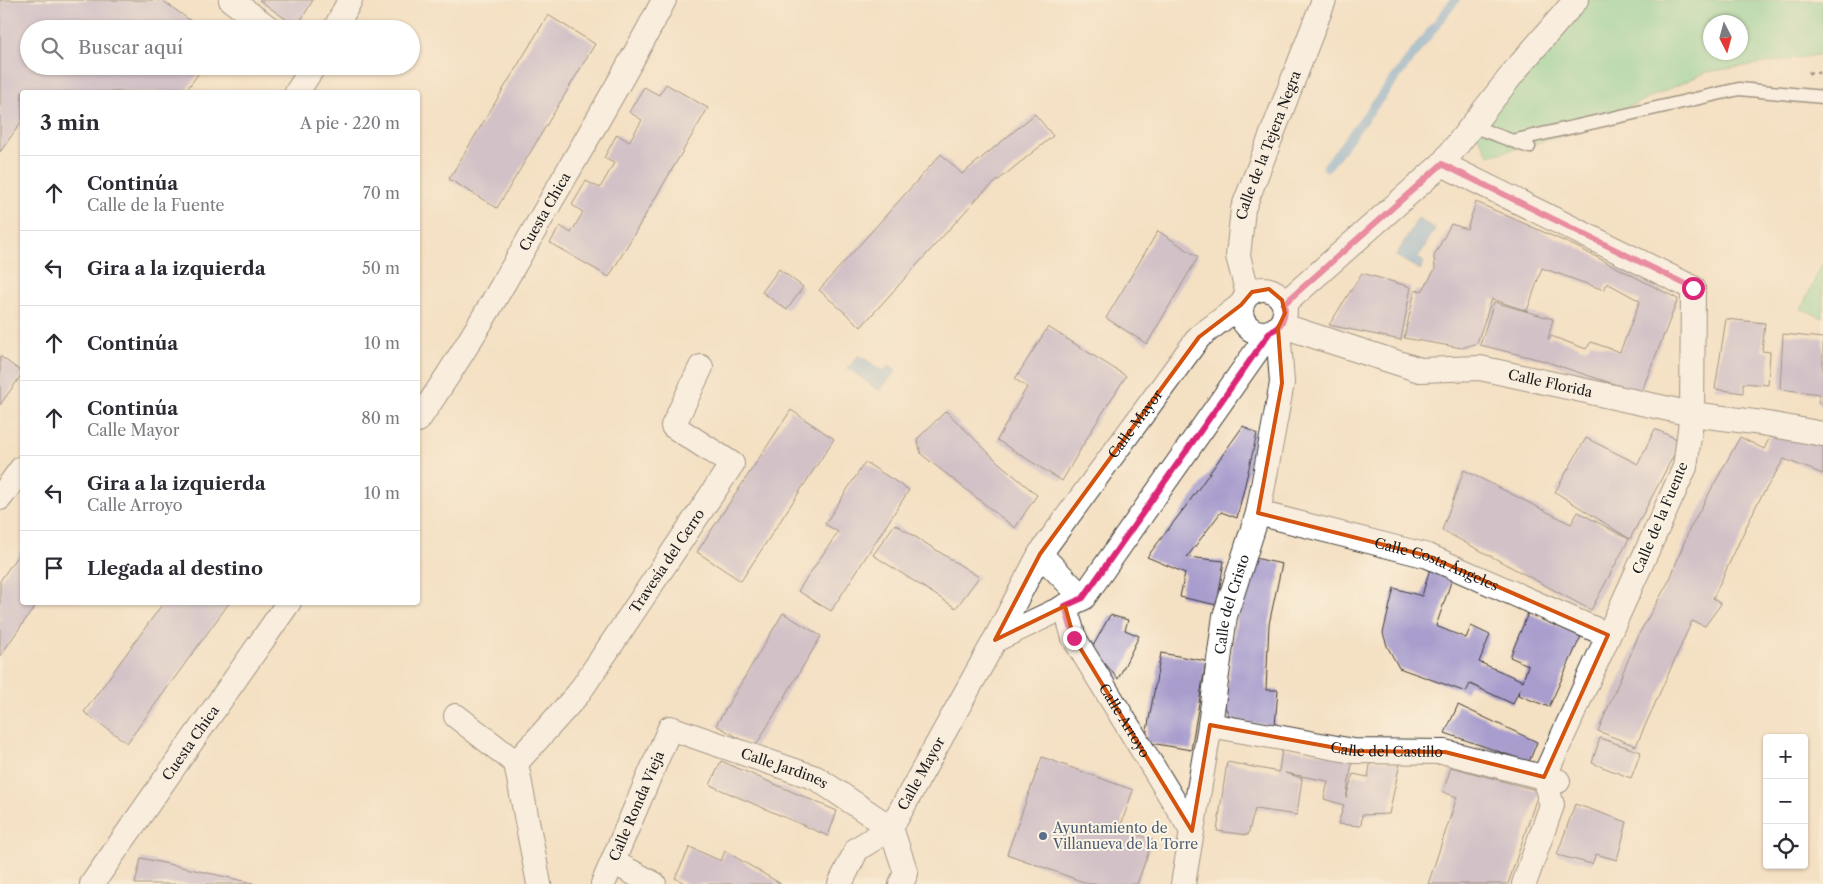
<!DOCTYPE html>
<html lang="es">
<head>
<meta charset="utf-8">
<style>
  :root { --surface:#fff; --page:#f2f2f3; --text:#2b2b33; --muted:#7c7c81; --line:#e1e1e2 }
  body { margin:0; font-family:"Libre Caslon Text",serif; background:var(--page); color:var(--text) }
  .controls { position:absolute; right:15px; bottom:15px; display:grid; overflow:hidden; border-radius:5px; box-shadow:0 1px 4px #0004 }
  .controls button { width:45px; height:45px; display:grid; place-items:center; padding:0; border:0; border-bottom:1px solid var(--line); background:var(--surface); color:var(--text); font:25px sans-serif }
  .compass { position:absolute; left:1703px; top:15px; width:45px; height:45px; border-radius:50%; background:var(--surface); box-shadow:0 1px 4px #0004; rotate:174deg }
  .stop { position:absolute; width:15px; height:15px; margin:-11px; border:4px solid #db2777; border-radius:50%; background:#fff }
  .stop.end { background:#db2777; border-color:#fff; box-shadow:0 1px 5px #0008 }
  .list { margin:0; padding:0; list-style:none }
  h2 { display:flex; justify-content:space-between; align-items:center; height:65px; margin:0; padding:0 20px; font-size:21px }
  h2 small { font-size:16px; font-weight:400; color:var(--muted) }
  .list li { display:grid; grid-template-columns:32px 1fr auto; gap:15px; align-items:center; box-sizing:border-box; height:75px; padding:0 20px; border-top:1px solid var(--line) }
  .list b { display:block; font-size:19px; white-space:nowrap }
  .list p { margin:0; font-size:16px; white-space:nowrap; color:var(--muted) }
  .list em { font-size:16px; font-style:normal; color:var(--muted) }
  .icon { flex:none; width:28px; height:28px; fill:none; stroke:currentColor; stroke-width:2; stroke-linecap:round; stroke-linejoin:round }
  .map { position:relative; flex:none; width:1823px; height:884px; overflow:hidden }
  .search { position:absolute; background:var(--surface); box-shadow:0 1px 4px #0004; left:20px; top:20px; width:400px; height:55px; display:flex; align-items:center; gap:12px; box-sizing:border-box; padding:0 18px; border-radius:28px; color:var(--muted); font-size:19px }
  .panel { position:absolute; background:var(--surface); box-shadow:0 1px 4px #0004; left:20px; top:90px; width:400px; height:515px; border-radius:5px }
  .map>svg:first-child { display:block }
  .green { fill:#7bd399; stroke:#4c785a; fill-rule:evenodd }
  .water { fill:#619fd2; stroke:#3e5e77 }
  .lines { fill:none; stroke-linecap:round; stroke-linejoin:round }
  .stream { stroke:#619fd2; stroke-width:9 }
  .building { fill:#a89dcd }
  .lane-casing { stroke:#3c3935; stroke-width:15 }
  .street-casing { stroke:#3c3935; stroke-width:26 }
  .path { stroke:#3c3935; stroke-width:3; stroke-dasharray:4 4; stroke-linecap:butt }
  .lane { stroke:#fff; stroke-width:12 }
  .street { stroke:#fff; stroke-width:24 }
  .route { stroke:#db2777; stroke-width:6 }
  .marked { fill:none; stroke:#d4530e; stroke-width:4; stroke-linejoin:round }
  .service-dot { fill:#5c6f8a; stroke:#fcf5e5; stroke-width:2 }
  .labels { text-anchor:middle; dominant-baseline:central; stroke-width:4; stroke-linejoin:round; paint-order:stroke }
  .street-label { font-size:14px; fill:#1c1c1c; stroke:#fcf5e5 }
  .service-label { font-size:14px; fill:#4e5e75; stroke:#fcf5e5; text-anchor:start }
</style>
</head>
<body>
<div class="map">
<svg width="1823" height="884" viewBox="0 0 1823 884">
  <rect width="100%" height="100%" fill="#fcf5e5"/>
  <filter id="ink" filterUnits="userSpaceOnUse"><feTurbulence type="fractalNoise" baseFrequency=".02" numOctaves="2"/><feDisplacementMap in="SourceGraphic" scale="10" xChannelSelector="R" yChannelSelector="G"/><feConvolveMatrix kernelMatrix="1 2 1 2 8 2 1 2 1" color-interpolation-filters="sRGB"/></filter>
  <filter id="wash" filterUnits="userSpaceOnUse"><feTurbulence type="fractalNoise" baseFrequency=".0096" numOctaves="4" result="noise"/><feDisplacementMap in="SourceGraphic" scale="20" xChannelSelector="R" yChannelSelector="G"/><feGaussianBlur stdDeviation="1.12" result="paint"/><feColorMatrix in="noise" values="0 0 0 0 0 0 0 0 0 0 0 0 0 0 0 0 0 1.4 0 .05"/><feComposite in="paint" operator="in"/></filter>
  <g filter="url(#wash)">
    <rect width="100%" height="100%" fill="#f4e0c3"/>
    <g class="green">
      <path d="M1584,0H1823V54L1707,72L1566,135L1489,156L1472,126ZM1710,22H1740V52H1710Z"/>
      <polygon points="1823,262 1823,318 1801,309"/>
    </g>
    <g class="water">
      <polygon points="1418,218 1435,229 1418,258 1424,262 1420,270 1396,256"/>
      <polygon points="859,355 883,371 889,366 896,371 879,391 848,368"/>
    </g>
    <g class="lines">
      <polyline class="stream" points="1327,167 1455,0"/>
    </g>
    <g id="blocks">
      <g class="building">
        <polygon points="0,0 162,0 202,29 29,29 29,66 204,66 185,92 22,92 22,121 0,152"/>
        <polygon points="259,0 313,0 297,27"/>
        <polygon points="548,15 595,44 497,208 449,179"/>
        <polygon points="666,84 708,108 609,277 550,243 560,226 571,233 583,212 572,205 586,181 600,188 614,163 604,158 617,134 629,142 642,120 629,112 644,87 659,95"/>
        <polygon points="1035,114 1053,136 981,194 861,327 819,290 941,154 962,174"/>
        <polygon points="1476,202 1577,247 1678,299 1641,393 1541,360 1480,345 1494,302 1553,319 1548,339 1550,339 1551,336 1586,349 1591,342 1620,352 1640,301 1607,283 1604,290 1542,268 1527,311 1492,299 1477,343 1462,348 1404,338 1415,291 1423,290 1435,269 1434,256 1451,224 1467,229"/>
        <polygon points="1158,231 1198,257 1147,344 1106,318"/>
        <polygon points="779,269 803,287 787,310 762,292"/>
        <polygon points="1362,273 1411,287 1401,340 1329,325"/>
        <polygon points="1726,319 1765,323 1762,351 1770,352 1768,385 1743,383 1743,393 1715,389"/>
        <polygon points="1048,327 1126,376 1093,428 1062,481 997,440 1027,387 1015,379"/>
        <polygon points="1783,334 1823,338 1823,404 1818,403 1820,394 1780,389"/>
        <polygon points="0,356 22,372 22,374 0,405"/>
        <polygon points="791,410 834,439 741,581 697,552"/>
        <polygon points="946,411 999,463 1037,495 1015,528 921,454 917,439"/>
        <polygon points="1243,426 1257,434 1237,518 1221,512 1187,557 1224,561 1217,605 1180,597 1185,573 1147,557 1189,502"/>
        <polygon points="1655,429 1681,441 1630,539 1555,492 1586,438 1638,464"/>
        <polygon points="1771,435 1823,444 1823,474 1784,459 1757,504 1713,598 1721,604 1705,626 1692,621 1636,746 1598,731 1640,632 1670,579 1689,530 1740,437 1764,449"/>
        <polygon points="865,462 909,490 831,611 798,591 838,532 825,524"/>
        <polygon points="1464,470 1571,524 1578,512 1629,539 1591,610 1442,530"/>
        <polygon points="895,524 979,577 956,608 873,555"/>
        <polygon points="22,549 22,602 38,602 0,656 0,581"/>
        <polygon points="1250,557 1282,564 1269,624 1266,690 1278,690 1275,726 1231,720 1225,707 1236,621"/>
        <polygon points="1430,568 1452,579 1436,626 1466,638 1471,626 1490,635 1479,662 1523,681 1528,665 1510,657 1528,613 1581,636 1549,707 1518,695 1520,688 1513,704 1470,684 1466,692 1399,668 1387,646 1383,633 1394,588 1422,596"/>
        <polygon points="164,602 230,602 127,743 84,712"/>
        <polygon points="783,613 821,636 755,747 716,725"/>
        <polygon points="1110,615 1128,620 1125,630 1139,636 1118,679 1092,648"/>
        <polygon points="1161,653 1206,661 1191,750 1145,742"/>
        <polygon points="1458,705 1537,742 1529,762 1445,733"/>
        <polygon points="1600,738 1641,752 1631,778 1592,763"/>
        <polygon points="1282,748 1353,758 1346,798 1353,774 1368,777 1371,760 1400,763 1389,814 1362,815 1361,826 1338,824 1344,805 1324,799 1328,781 1285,773 1302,778 1297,815 1255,809 1248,835 1217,831 1227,762 1279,772"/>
        <polygon points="1042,757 1133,790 1120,828 1153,840 1137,884 1089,884 1007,854"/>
        <polygon points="721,761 837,811 828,836 710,785"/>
        <polygon points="1451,767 1539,791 1508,884 1428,884 1457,797 1443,792"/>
        <polygon points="1575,804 1627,822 1617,860 1596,854 1592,864 1557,855"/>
        <polygon points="690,847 721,861 725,851 781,884 687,884 675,878"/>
        <polygon points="141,858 253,883 253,884 135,884"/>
      </g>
    </g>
  </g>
  <g filter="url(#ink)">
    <use href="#blocks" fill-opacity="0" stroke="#3c3935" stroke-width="1"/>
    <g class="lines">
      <g class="lane-casing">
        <g id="lane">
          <polyline points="1472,126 1529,147"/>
          <polyline points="1512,141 1739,89 1823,97"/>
        </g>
      </g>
      <g class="street-casing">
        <g id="street">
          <polyline points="231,0 270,29"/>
          <polyline points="335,29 350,0"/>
          <polyline points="297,92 314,66"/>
          <polyline points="1442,164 1693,288 1692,414 1685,467 1544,777 1552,805 1524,884"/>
          <circle cx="1263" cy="311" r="22"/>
          <path id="s1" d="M1248,294L1238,256L1243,209L1324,0"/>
          <polyline points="1284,304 1442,164 1518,67 1576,0"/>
          <path id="s2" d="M1280,325L1420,370L1480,368L1692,414L1762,423L1823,434"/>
          <path id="s3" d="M418,420C467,350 509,274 552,199C590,133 629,68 664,0"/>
          <polyline points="0,498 22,468"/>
          <path id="s4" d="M1258,513L1428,556L1608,635"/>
          <polyline points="1040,554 1083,598"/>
          <path id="s5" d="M1065,606L1074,638L1192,831"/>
          <polyline points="995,640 1083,598 1270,332"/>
          <polyline points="456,716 516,763"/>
          <path id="s6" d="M1210,725L1353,751L1445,752L1558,781"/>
          <polyline points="891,828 906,873 901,884"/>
          <polyline points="613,862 654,884"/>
          <path id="s7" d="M92,884L289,602"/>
          <path id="s8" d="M539,884L516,763L578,694L732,464L673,426L701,367"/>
          <path id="s9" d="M603,884L670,728L816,778L891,828"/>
          <path id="s10" d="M840,884L857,849L891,828L995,640L1040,554L1199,337L1241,305"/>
          <path id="s11" d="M1183,884L1210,725L1225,616L1258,513L1282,383L1278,328"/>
        </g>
      </g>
      <polyline class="path" points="1808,73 1823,72"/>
      <use href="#lane" class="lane"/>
      <use href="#street" class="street"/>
    </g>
  </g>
  <g class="lines" filter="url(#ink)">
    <path class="route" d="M1074,638L1065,606L1083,598L1270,332C1282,327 1287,316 1284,304L1442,164L1693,288"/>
  </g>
  <path d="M0 0H1823V884H0ZM1269,289L1282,300L1285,313L1278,328L1282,383L1258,513L1428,556L1608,635L1544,777L1445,752L1353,751L1210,725L1192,831L1074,638L1065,606L995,640L1040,554L1199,337L1241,305L1252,292Z" fill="#f4e0c3" fill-opacity=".55" fill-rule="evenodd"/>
  <path class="marked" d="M1269,289L1282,300L1285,313L1278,328L1282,383L1258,513L1428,556L1608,635L1544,777L1445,752L1353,751L1210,725L1192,831L1074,638L1065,606L995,640L1040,554L1199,337L1241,305L1252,292Z"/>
  <circle class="service-dot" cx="1043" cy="836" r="5"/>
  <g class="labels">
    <g class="street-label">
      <text stroke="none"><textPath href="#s1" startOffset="155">Calle de la Tejera Negra</textPath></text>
      <text stroke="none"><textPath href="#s3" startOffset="244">Cuesta Chica</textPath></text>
      <text stroke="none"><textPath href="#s2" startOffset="279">Calle Florida</textPath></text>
      <text stroke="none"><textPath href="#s10" startOffset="552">Calle Mayor</textPath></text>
      <text transform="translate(1660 518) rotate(-67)">Calle de la Fuente</text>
      <text stroke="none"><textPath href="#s8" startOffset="376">Travesía del Cerro</textPath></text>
      <text stroke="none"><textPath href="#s4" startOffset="186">Calle Costa Ángeles</textPath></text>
      <text stroke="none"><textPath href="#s11" startOffset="284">Calle del Cristo</textPath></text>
      <text stroke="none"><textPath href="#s5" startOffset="130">Calle Arroyo</textPath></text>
      <text stroke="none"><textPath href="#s7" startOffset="172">Cuesta Chica</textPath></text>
      <text stroke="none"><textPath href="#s6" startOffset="179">Calle del Castillo</textPath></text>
      <text stroke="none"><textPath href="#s9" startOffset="291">Calle Jardines</textPath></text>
      <text stroke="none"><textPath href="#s10" startOffset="141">Calle Mayor</textPath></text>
      <text stroke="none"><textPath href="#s9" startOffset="85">Calle Ronda Vieja</textPath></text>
    </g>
    <g class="service-label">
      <text x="1053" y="828">Ayuntamiento de<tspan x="1053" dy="16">Villanueva de la Torre</tspan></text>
    </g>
  </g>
</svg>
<div class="controls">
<button>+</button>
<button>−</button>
<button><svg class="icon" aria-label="locate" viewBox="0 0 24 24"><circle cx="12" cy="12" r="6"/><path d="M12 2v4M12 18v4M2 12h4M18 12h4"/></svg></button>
</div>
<svg class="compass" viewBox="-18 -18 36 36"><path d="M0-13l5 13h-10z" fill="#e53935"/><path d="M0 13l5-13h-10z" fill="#7c7c81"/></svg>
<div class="stop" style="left:1693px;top:288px"></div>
<div class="stop end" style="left:1074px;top:638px"></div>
<div class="search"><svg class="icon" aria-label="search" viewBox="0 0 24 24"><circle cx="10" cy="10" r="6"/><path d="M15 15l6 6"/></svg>Buscar aquí</div>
<section class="panel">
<h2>3 min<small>A pie · 220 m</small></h2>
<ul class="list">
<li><svg class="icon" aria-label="ahead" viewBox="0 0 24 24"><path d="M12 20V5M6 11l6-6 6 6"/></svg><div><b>Continúa</b><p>Calle de la Fuente</p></div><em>70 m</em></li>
<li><svg class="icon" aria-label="left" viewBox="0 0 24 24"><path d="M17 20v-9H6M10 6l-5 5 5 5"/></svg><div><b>Gira a la izquierda</b></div><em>50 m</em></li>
<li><svg class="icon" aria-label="ahead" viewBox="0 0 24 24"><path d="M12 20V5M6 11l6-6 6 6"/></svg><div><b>Continúa</b></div><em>10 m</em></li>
<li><svg class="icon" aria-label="ahead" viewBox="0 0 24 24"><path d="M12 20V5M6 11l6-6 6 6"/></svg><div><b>Continúa</b><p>Calle Mayor</p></div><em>80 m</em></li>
<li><svg class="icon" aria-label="left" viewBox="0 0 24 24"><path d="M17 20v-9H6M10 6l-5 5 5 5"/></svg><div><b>Gira a la izquierda</b><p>Calle Arroyo</p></div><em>10 m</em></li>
<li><svg class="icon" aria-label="arrive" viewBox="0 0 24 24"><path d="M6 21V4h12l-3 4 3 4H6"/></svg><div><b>Llegada al destino</b></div></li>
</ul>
</section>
</div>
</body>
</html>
